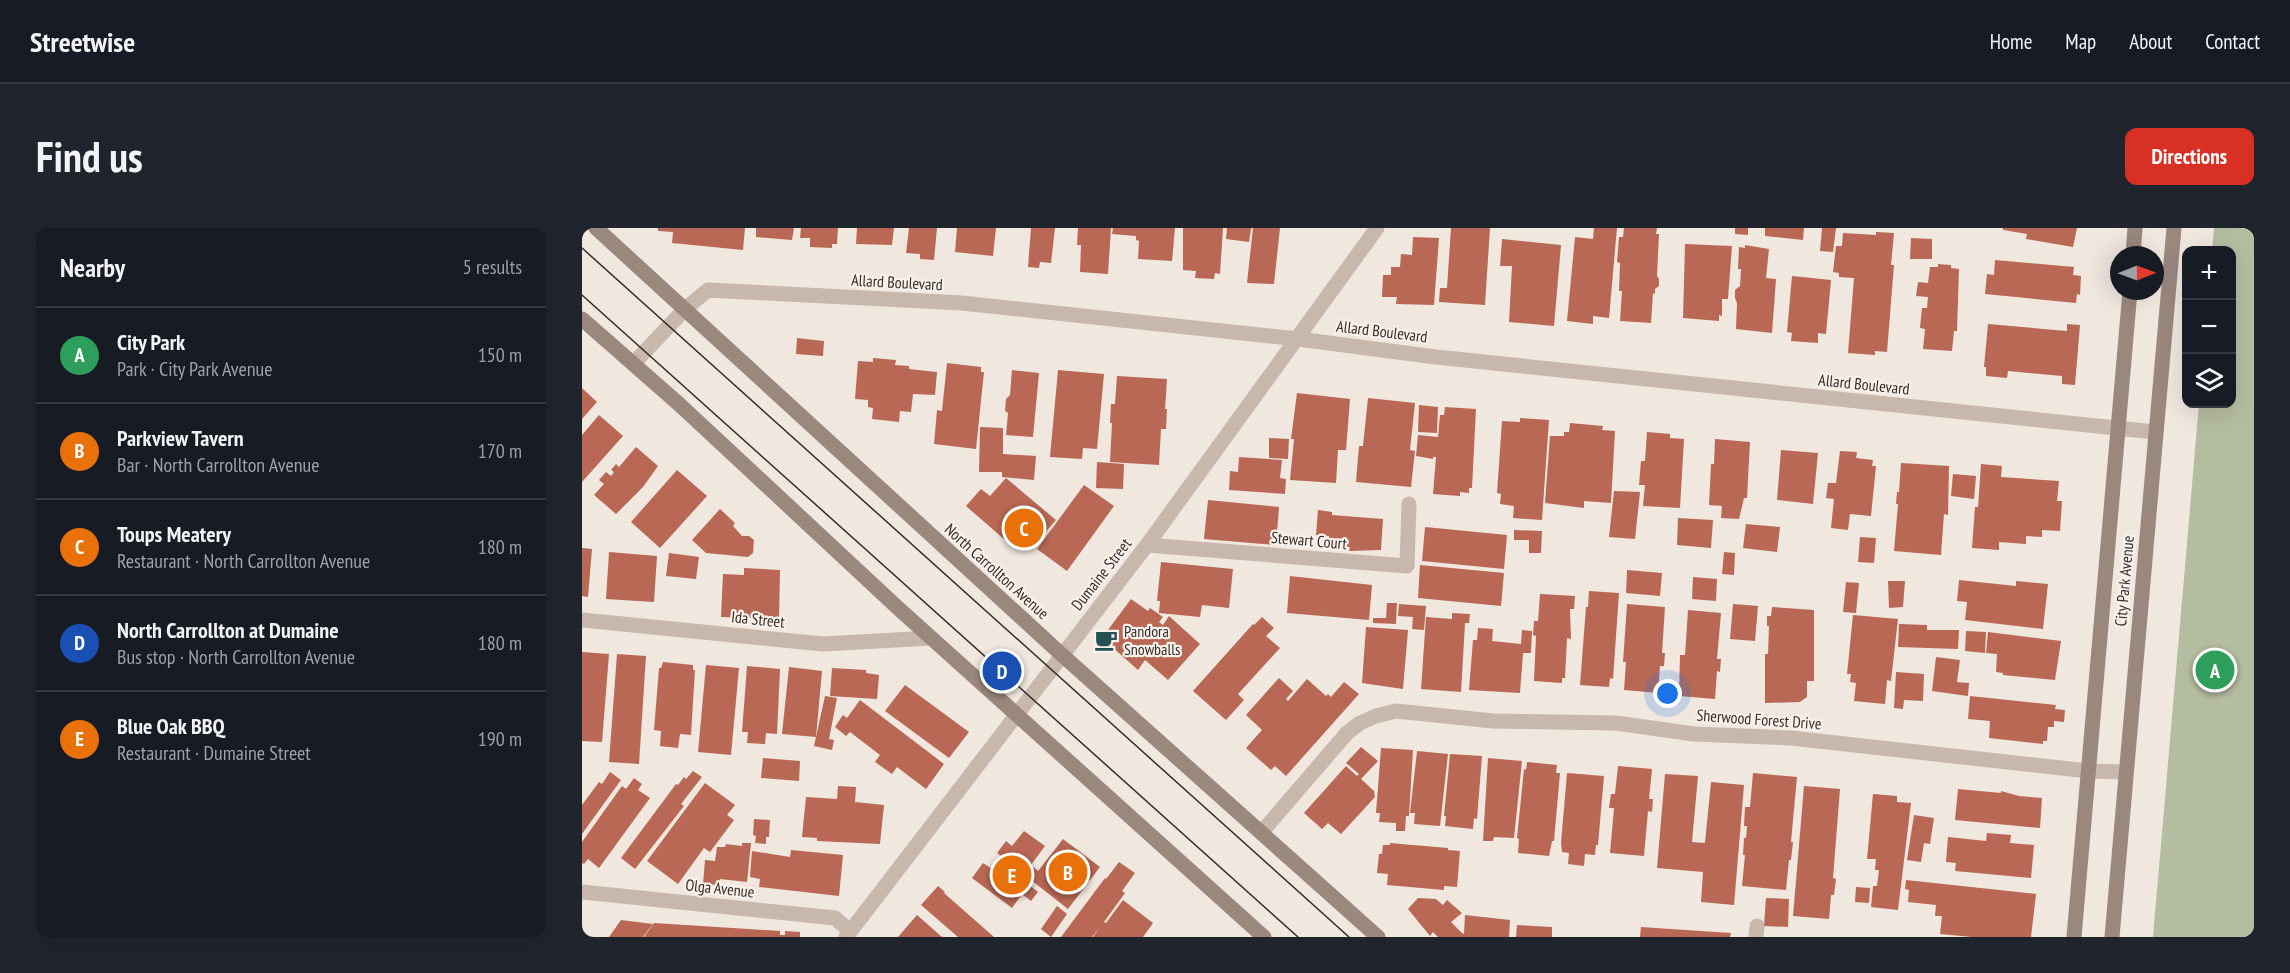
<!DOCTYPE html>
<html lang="en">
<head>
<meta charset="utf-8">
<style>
  :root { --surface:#171b24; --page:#20242c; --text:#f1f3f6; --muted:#9ea1a6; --line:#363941; --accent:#d93025 }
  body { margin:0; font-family:"PT Sans Narrow",sans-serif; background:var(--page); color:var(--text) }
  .controls { position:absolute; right:18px; top:18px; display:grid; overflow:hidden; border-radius:12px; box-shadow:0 6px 24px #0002 }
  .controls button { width:54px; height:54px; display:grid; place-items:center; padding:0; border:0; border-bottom:2px solid var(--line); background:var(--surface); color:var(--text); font:30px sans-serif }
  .compass { position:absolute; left:1528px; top:18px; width:54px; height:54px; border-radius:50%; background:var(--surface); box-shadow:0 6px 24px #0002; rotate:89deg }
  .you { position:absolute; left:1086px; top:466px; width:21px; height:21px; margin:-15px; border:4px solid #fff; border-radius:50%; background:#1a73e8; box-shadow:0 0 0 9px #1a73e833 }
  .badge { display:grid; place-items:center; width:39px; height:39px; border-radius:50%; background:var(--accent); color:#fff; font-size:20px; font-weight:700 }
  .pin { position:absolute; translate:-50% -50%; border:3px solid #fff; box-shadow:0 2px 6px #0006 }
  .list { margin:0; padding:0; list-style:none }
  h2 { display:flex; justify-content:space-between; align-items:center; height:78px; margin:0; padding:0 24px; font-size:26px }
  h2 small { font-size:20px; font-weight:400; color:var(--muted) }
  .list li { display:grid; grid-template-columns:39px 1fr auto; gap:18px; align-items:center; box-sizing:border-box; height:96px; padding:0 24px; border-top:2px solid var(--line) }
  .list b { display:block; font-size:22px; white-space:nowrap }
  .list p { margin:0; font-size:20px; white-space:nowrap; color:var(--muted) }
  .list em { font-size:20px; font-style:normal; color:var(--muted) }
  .icon { flex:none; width:33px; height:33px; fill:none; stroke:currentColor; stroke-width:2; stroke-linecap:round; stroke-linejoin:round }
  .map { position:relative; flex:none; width:1672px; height:709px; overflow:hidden; border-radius:12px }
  header { display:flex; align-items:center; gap:36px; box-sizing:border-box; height:84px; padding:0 30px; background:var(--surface); border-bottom:2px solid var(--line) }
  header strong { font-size:28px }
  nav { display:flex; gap:33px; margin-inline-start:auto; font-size:21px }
  .intro { display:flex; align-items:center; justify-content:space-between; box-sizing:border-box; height:144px; padding:0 36px }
  h1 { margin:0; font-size:42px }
  .button { padding:15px 27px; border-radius:12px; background:var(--accent); color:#fff; font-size:21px; font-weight:700 }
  main { display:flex; gap:36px; padding:0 36px }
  aside { flex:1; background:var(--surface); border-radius:12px; box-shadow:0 6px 24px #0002 }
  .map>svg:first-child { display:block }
  .green { fill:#b5bda0 }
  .building { fill:#b86854 }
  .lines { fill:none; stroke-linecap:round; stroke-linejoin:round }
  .street { stroke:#c7b7ac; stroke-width:15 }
  .secondary { stroke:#9a877e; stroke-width:15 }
  .tram { stroke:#362d2a; stroke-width:1.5 }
  .labels { text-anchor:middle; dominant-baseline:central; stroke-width:4.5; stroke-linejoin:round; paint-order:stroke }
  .street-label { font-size:16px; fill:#362d2a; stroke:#f8f1eb }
  .poi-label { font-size:16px; fill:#362d2a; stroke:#f8f1eb; text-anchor:start }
</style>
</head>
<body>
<header>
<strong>Streetwise</strong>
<nav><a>Home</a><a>Map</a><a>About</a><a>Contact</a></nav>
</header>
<div class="intro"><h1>Find us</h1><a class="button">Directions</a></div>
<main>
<aside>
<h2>Nearby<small>5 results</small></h2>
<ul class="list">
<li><span class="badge" style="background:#2e9e5b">A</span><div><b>City Park</b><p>Park · City Park Avenue</p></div><em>150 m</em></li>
<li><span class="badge" style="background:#e8710a">B</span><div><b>Parkview Tavern</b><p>Bar · North Carrollton Avenue</p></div><em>170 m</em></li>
<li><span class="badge" style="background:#e8710a">C</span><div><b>Toups Meatery</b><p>Restaurant · North Carrollton Avenue</p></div><em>180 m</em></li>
<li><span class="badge" style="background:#1a4fb4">D</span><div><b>North Carrollton at Dumaine</b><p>Bus stop · North Carrollton Avenue</p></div><em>180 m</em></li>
<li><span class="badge" style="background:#e8710a">E</span><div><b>Blue Oak BBQ</b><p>Restaurant · Dumaine Street</p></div><em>190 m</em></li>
</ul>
</aside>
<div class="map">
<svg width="1672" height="709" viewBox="0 0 1672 709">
  <rect width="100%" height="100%" fill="#f0e7df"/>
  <polygon class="green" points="1632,0 1672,0 1672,709 1571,709 1617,176 1650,176 1650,22 1630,22"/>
  <g class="building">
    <polygon points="76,0 163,0 161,22 90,15 91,4 76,3"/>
    <polygon points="174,0 212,0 210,12 174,9"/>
    <polygon points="219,0 256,0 255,16 250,16 250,20 228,19 228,10 218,10"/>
    <polygon points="275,0 312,0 310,17 274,16"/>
    <polygon points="327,0 355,0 352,32 338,31 338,26 324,25"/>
    <polygon points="375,0 414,0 411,28 373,24"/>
    <polygon points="449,0 473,0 469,35 458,34 457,40 446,39"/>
    <polygon points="496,0 529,0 526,46 498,44 499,17 495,17"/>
    <polygon points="531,0 593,0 590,33 556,31 557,13 554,12 554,8 530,6"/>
    <polygon points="601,0 641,0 638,46 633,45 632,51 613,50 614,43 601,42"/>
    <polygon points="645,0 669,0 667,14 644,11"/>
    <polygon points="671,0 698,0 692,56 665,55"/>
    <polygon points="869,0 908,0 903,77 857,74 858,60 865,60"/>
    <polygon points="1012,0 1035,0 1027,90 1011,88 1011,96 985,93 993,9 1011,11"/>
    <polygon points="1042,0 1075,0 1074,6 1077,6 1075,48 1077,51 1077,58 1073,61 1073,66 1071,65 1069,95 1038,93 1040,63 1037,63 1038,35 1035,34 1037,9 1041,9"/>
    <polygon points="1153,0 1166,0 1166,7 1153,6"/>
    <polygon points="1183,0 1222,0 1221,12 1183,8"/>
    <polygon points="1240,0 1254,0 1251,24 1238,23"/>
    <polygon points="1421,0 1495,0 1491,19 1444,11 1445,6 1421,2"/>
    <polygon points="1294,4 1312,5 1309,37 1312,37 1305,124 1293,123 1293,127 1266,125 1272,50 1257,49 1257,45 1251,44 1254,18 1260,18 1261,5 1294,7"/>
    <polygon points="831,9 857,10 852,77 814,76 815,69 800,69 801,47 809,47 809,39 818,39 819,26 830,27"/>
    <polygon points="1329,10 1350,11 1350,31 1328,31"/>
    <polygon points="920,11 979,17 972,98 927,94 930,38 918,38"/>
    <polygon points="1103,16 1150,18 1146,71 1140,71 1140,88 1137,87 1137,93 1101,90"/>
    <polygon points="1163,17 1187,21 1184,50 1194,51 1190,105 1154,101 1155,75 1153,70 1153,62 1158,58 1159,41 1156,41 1157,19 1163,20"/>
    <polygon points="1413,32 1492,39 1491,47 1499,48 1498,67 1495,66 1494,75 1403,66 1405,46 1412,47"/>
    <polygon points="1356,36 1369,37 1369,40 1377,41 1375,103 1372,103 1370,123 1341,121 1343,101 1338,100 1340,80 1345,80 1346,69 1334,68 1336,54 1346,55 1348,39 1356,39"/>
    <polygon points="1210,48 1249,52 1244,106 1236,105 1236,115 1209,113 1210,105 1205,104"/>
    <polygon points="1406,96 1485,103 1485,96 1498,97 1493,157 1480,156 1480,148 1426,143 1425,150 1404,148 1404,139 1402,139"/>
    <polygon points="215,110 242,113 241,128 214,126"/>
    <polygon points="291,130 314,132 313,137 327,138 327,141 355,144 353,167 331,166 329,184 318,183 317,194 290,191 291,180 286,179 286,172 273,171 276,133 291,134"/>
    <polygon points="365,135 399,139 399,144 402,144 394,221 352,216 355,182 360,183"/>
    <polygon points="430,142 457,145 451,209 424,207 426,185 423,183 424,171 428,167"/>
    <polygon points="476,142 522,146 515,221 501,220 500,231 468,229"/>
    <polygon points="535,148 585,151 583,181 585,181 584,201 579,201 577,237 528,234 530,195 528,195 529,176 533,176"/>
    <polygon points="0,160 15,174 0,191"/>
    <polygon points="715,165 768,171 764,222 756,222 754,255 708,252 712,211 709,211"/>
    <polygon points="786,170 833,175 828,222 833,223 829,259 774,254 777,218 781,218"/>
    <polygon points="837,177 856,179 855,205 836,204"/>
    <polygon points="863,179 894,181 890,260 887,260 887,265 878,264 878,268 851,266 854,229 851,229 851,231 834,228 836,207 856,209 858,187 862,187"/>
    <polygon points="17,187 41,208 0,254 0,207"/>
    <polygon points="938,190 967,192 960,292 931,290 932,278 918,276 919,266 915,265 920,193 938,194"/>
    <polygon points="988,195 1021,198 1020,202 1033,203 1029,275 1002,273 1002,280 963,275 968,208 982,208 982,204 987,204"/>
    <polygon points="398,199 421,200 421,226 454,228 452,252 420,249 420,244 397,244"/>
    <polygon points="1065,204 1088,206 1088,210 1102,211 1098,280 1061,278 1063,257 1057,257 1059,233 1063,233"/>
    <polygon points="687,210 707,211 706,231 687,230"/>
    <polygon points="1133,211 1168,214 1165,270 1162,270 1157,291 1139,290 1140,278 1127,277 1129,236 1132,236"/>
    <polygon points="54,219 76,238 61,259 34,286 12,267 22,256 17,252 24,244 29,248 32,244 29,242 34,236 37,239"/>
    <polygon points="1199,222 1236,225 1231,276 1195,272"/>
    <polygon points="1258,223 1275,224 1274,230 1291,232 1290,238 1294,238 1289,288 1268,286 1266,302 1249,300 1252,271 1244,270 1246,255 1254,255"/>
    <polygon points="657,229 700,232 698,250 704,251 703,266 647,262 648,243 656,244"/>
    <polygon points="515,234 542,236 541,261 514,260"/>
    <polygon points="1319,235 1367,238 1366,287 1362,286 1359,327 1312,323 1316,276 1314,276 1315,264 1317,264"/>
    <polygon points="1399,236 1420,238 1419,249 1477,253 1475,273 1480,273 1478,303 1460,302 1460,309 1444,308 1444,316 1417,314 1417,322 1390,320 1393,279 1396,279"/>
    <polygon points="95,242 125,268 78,320 49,294"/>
    <polygon points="1371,246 1394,248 1392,271 1369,268"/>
    <polygon points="424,250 474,292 453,316 449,312 443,319 428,306 423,312 384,278 399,261 408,268"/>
    <polygon points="502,257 532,278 485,343 455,321"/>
    <polygon points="1032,263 1058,264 1053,311 1027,309"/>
    <polygon points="626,272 697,279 694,317 622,311"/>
    <polygon points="138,281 153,295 151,298 160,308 167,308 172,312 171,325 166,329 124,325 110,312"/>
    <polygon points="736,282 750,284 750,287 801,291 799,322 767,323 768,319 750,318 750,315 747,315 747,308 734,307"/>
    <polygon points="1096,290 1131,292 1129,320 1095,317"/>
    <polygon points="1164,296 1198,299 1195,324 1161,320"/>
    <polygon points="843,299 925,307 922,341 840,333"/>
    <polygon points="932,302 960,303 959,325 947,325 947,312 932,312"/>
    <polygon points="1278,309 1294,310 1292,335 1276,334"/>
    <polygon points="0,320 10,321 6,369 0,368"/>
    <polygon points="27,324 75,328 72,374 24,371"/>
    <polygon points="1142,324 1153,325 1152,347 1140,346"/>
    <polygon points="87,325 117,329 114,351 84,348"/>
    <polygon points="579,334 651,341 647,380 620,377 618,389 577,385 578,373 575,373"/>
    <polygon points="838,337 922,345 919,378 836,370"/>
    <polygon points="162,340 198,342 197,391 139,389 141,346 162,347"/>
    <polygon points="1045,342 1080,345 1078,368 1044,365"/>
    <polygon points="708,348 790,357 787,392 705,385"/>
    <polygon points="1111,349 1135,351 1134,373 1110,371"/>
    <polygon points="1377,352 1434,358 1434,353 1466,356 1461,401 1383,392 1385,374 1375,373"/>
    <polygon points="1306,353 1323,353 1321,379 1307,380"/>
    <polygon points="1264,354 1277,355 1274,385 1261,384"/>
    <polygon points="1007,363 1037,365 1031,451 1028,450 1027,459 998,457 1004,379 1006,379"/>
    <polygon points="958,366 993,368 992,381 988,381 989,411 985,410 983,450 980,450 980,455 952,453 954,408 951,407 952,393 956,393"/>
    <polygon points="549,371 566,383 568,380 581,389 577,394 581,397 587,388 618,416 586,452 563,432 556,442 520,410"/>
    <polygon points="805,375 815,375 814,396 791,395 791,390 804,390"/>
    <polygon points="817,376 844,378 842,402 830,401 831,389 816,388"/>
    <polygon points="1045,376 1083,379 1080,425 1083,425 1082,438 1078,438 1076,465 1042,462 1044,434 1041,434"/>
    <polygon points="1151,376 1176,378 1173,413 1148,411"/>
    <polygon points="1190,379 1232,382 1232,453 1225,453 1225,469 1218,474 1183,475 1183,426 1186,426 1187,398 1185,398 1185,388 1189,388"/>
    <polygon points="1106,382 1139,385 1135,431 1139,431 1138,444 1135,443 1133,471 1097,468 1098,427 1103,427"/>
    <polygon points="870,385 888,386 887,395 883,395 879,464 839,461 844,389 870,391"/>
    <polygon points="1271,387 1316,391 1309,453 1305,452 1303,476 1272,473 1274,455 1268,454 1269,446 1265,446"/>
    <polygon points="680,389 692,400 684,408 698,420 656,466 662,472 644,492 611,463 671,396 672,397"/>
    <polygon points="1317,396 1345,397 1345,402 1377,402 1376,421 1316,419"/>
    <polygon points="784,399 826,402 821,461 780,455"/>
    <polygon points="896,400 911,401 910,413 939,416 940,402 950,403 949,425 941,425 938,465 887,462 891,412 895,412"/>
    <polygon points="1384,403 1404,404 1403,425 1383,423"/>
    <polygon points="1406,404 1479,413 1473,452 1421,447 1421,445 1414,444 1415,426 1404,425"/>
    <polygon points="0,424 27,426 20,514 0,513"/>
    <polygon points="35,426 64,428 57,536 27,534"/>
    <polygon points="1354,429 1378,432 1375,454 1387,455 1386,468 1350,463"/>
    <polygon points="81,434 111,437 111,442 113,442 109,507 98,506 96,520 78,518 79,503 72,502 77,440 79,440"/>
    <polygon points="124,437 157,440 149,527 116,524"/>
    <polygon points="165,438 198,441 195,506 184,505 183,516 165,515 166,504 160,504"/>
    <polygon points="207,439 240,443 234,509 200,506"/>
    <polygon points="250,440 284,442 284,445 297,447 295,471 248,468"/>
    <polygon points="1314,444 1342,446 1341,473 1322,472 1321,481 1312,480"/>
    <polygon points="697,450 711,463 704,471 706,473 725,451 744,468 746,466 749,469 762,454 777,466 704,548 693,538 689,542 664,520 680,502 664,487"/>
    <polygon points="323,457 387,504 367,530 303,483"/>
    <polygon points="243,468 255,470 247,511 252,512 250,522 232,518"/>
    <polygon points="1388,468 1474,477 1473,481 1483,482 1482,494 1472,493 1472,499 1466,499 1465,513 1461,513 1461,516 1407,510 1408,493 1386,491"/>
    <polygon points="278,472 362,536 344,561 315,539 310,546 293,534 298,527 268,504 264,508 253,499 261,487 265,490"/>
    <polygon points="779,519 796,533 779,551 792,563 793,569 759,606 746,595 740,601 722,585 764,538 775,548 777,546 764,535"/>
    <polygon points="799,520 831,522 827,588 824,588 823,603 814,603 814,595 797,594 798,585 794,585"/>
    <polygon points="835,523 866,526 858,598 832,596 833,585 828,585"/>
    <polygon points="868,526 900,528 895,591 892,590 891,601 863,598 864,588 862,588"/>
    <polygon points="181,530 218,533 217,553 179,550"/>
    <polygon points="906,530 940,533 932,610 912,609 911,613 901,613"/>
    <polygon points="945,534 975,537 974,545 978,545 972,613 970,613 967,628 936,625 937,611 935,610 942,541 944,542"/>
    <polygon points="1036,538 1070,541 1067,571 1071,571 1070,584 1066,583 1062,628 1028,625 1032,580 1027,580 1029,566 1033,566"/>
    <polygon points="111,543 120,549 99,576 102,578 53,641 39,630 94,556 96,557 102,549 104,551"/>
    <polygon points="28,544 39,552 0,606 0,577 17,554 20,556"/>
    <polygon points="985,545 1022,548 1016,617 1014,617 1013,627 1003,626 1002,638 986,636 987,625 980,624 979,615"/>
    <polygon points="1171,545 1215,549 1209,614 1211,614 1209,632 1207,632 1204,662 1160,658 1163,627 1161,627 1162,610 1164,610 1165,598 1162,598 1163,579 1168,579"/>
    <polygon points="1083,546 1116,548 1110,614 1123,615 1122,625 1129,554 1162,557 1152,677 1119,674 1121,644 1075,640"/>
    <polygon points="52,550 60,556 56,562 68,570 17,640 6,631 2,636 0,635 0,614 40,558 44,561"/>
    <polygon points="123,555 153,577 145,587 152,592 128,624 122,620 96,656 65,633"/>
    <polygon points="256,558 274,559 273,574 302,577 298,616 235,613 235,610 220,609 224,569 255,571"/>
    <polygon points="1222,558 1258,561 1251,650 1254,651 1252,667 1249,667 1247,691 1211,688"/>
    <polygon points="1376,561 1419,565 1419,563 1437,568 1460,570 1458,600 1373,592"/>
    <polygon points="1291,566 1315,568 1315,574 1329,575 1316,682 1289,679 1291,658 1295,658 1297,642 1293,642 1294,631 1285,631"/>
    <polygon points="1332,587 1352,590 1348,616 1342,615 1339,634 1325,632"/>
    <polygon points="172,591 188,592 187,609 184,609 184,616 173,615 174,608 171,607"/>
    <polygon points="442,603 463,618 449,637 456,643 481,611 518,639 486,681 449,652 446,656 456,664 449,673 440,666 430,680 390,650 401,635 410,641 419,628 415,625 424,613 430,618"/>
    <polygon points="1405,605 1429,607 1428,615 1452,617 1449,650 1373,643 1374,635 1364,634 1366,609 1404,613"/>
    <polygon points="160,615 169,615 165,654 138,651 137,657 121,656 123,632 133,633 135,619 143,619 144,616 160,618"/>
    <polygon points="808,615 866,620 866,622 878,623 875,659 862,658 862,662 805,657 806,646 795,645 797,626 800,626 801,617 808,617"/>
    <polygon points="209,622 261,627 257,668 177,659 178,651 168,649 170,623 208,629"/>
    <polygon points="537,634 553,645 540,663 543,665 522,694 524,695 541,672 571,695 561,709 511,709 518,699 510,709 479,709 523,650 524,651"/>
    <polygon points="1324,652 1454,666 1449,709 1390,709 1358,706 1360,688 1353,688 1354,677 1326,674 1327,662 1323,661"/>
    <polygon points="356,658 363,664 362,665 412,709 376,709 339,677"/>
    <polygon points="1274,659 1288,660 1287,675 1273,674"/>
    <polygon points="836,670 854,671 861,677 865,672 880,685 869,694 880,705 882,706 883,687 928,692 927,709 856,709 851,704 848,708 826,681"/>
    <polygon points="1184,670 1207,671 1206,699 1182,698"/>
    <polygon points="475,678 485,686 469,709 459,701"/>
    <polygon points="335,687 360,709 316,709"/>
    <polygon points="39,692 71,696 61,709 27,709"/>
    <polygon points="72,695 198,703 198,707 203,707 203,703 218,704 218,709 62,709"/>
    <polygon points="935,697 970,699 970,709 934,709"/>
    <polygon points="1059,699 1149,705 1148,709 1058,709"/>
  </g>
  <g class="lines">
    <g class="street">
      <polyline points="51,136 103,81 126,62 380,75 716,111 854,129 1573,204"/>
      <polyline points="565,317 825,338 827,276"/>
      <polyline points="0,392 241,416 349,410"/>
      <polyline points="679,605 765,505 778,495 794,488 814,483 911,493 1034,495 1112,506 1209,510 1506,543 1543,544"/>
      <polyline points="0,664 253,690 268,703"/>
      <polyline points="264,709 565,317 795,0"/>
      <polyline points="1174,709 1175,698"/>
    </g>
    <g class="secondary">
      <polyline points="14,0 479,426 796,709"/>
      <polyline points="1551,27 1553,0"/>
      <polyline points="0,91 98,177 316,380 682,709"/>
      <polyline points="1492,709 1548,63"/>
      <polyline points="1530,709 1592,0"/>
    </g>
    <g class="tram">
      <polyline points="0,20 767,709"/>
      <polyline points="0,67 716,709"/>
    </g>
  </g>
  <defs>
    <g id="cafe-bare" transform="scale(1.8)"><path d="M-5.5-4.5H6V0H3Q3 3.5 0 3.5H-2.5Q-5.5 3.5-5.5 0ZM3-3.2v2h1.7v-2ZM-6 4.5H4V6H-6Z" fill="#245253" stroke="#f8f1eb" stroke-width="2.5" paint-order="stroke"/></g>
  </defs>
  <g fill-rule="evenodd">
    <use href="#cafe-bare" x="524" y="412"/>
  </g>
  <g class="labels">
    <g class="street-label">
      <text transform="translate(315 54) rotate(3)">Allard Boulevard</text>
      <text transform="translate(800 103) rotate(7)">Allard Boulevard</text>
      <text transform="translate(1282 156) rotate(6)">Allard Boulevard</text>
      <text transform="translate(727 312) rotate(5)">Stewart Court</text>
      <text transform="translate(415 343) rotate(42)">North Carrollton Avenue</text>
      <text transform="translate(519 346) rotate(-52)">Dumaine Street</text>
      <text transform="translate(1542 353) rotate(-85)">City Park Avenue</text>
      <text transform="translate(176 391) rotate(6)">Ida Street</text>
      <text transform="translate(1177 491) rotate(4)">Sherwood Forest Drive</text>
      <text transform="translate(138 660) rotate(6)">Olga Avenue</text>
    </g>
    <g class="poi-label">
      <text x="542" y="403">Pandora<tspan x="542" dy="18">Snowballs</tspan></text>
    </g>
  </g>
</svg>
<div class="controls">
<button>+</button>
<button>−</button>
<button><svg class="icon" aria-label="layers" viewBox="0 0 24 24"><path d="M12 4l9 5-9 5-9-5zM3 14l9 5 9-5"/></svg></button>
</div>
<svg class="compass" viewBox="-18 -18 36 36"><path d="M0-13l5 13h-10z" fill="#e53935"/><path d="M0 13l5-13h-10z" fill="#9ea1a6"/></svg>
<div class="you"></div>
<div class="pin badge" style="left:1633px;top:442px;background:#2e9e5b">A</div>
<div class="pin badge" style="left:486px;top:644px;background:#e8710a">B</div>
<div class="pin badge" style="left:442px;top:300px;background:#e8710a">C</div>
<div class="pin badge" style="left:420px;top:443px;background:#1a4fb4">D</div>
<div class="pin badge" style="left:430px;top:647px;background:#e8710a">E</div>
</div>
</main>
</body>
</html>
